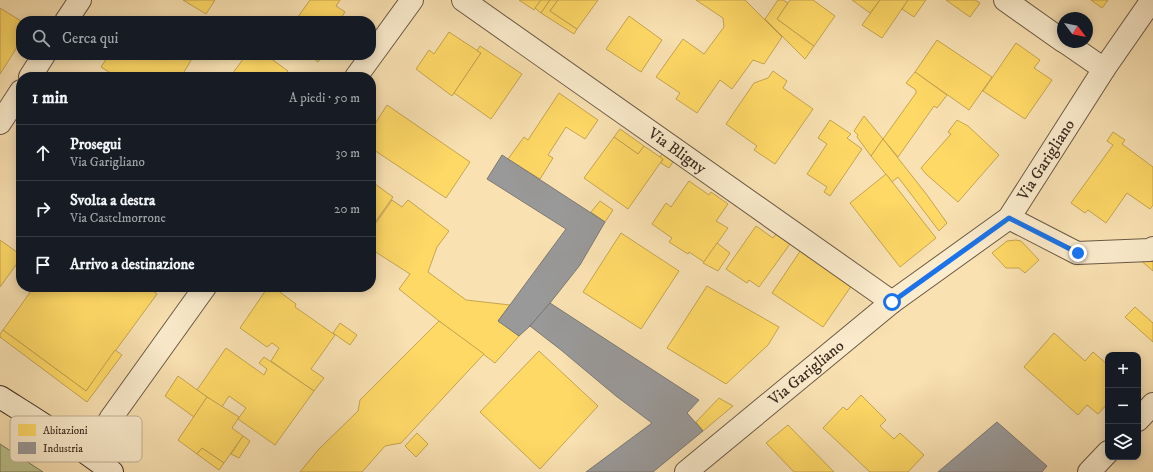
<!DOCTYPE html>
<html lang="it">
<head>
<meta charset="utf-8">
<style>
  :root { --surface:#171b24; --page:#242831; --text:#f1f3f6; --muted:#9ea1a6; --line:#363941 }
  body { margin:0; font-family:"IM FELL DW Pica",serif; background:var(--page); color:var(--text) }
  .controls { position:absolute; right:12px; bottom:12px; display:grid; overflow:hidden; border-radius:8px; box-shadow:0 2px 10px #0003 }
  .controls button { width:36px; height:36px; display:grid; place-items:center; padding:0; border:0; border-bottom:1px solid var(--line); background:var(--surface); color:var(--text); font:20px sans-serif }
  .compass { position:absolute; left:1057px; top:12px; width:36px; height:36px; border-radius:50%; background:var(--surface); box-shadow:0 2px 10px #0003; rotate:122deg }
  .stop { position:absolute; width:12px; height:12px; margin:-9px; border:3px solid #1a73e8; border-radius:50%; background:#fff }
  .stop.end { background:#1a73e8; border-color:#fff; box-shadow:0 1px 4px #0008 }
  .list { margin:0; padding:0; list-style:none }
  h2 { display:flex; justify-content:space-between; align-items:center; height:52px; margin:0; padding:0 16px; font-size:17px }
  h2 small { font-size:13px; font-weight:400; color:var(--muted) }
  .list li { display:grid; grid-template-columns:26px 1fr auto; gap:12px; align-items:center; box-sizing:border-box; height:56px; padding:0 16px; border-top:1px solid var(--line) }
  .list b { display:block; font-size:15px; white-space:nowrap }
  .list p { margin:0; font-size:13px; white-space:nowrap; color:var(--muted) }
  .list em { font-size:13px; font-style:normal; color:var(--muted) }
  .icon { flex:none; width:22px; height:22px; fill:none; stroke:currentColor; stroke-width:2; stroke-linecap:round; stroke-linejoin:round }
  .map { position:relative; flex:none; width:1153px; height:472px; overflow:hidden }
  .search { position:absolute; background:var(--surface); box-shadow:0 2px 10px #0003; left:16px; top:16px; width:360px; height:44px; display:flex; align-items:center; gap:10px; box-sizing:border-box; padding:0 14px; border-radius:16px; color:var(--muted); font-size:15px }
  .panel { position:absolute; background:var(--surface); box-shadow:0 2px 10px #0003; left:16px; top:72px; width:360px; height:220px; border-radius:16px }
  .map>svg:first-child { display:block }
  .green { fill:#bbc38e; stroke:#7c7858 }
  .homes { fill:#ffd966; stroke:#c5a551 }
  .industry { fill:#999; stroke:#7d7875 }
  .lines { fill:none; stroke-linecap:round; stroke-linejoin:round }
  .street-casing { stroke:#6c5945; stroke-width:24 }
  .secondary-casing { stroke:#3d2c21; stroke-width:24 }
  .street { stroke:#fbeccd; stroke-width:22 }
  .secondary { stroke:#fbeccd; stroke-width:22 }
  .route { stroke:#1a73e8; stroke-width:5 }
  .labels { text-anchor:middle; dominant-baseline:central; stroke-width:4; stroke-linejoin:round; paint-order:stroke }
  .street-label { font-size:16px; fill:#3d2c21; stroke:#fbeccd }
  .key { fill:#fbeccd; stroke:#c2b299; stroke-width:1 }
  .key-label { font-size:11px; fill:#3d2c21 }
</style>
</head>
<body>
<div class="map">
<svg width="1153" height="472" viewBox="0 0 1153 472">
  <rect width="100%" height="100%" fill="#f9e1b2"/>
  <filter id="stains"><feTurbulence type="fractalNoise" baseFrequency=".005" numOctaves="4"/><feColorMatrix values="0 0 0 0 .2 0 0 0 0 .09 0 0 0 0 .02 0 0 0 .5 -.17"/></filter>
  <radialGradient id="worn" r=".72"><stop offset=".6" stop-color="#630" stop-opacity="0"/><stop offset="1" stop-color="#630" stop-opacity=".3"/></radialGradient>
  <polygon class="green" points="0,444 43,472 0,472"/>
  <g class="homes">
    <polygon points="183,0 215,0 206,14"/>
    <polygon points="310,0 340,0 336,6 345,12 339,21 295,21"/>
    <polygon points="519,0 541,0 534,10"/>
    <polygon points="541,0 550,0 541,13 535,8"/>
    <polygon points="550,0 558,0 550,11 577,29 574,34 541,13"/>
    <polygon points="558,0 598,0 577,29 550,11"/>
    <polygon points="696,0 745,0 782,37 764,64 753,60 732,89 720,80 697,113 676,99 680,93 656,77 683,39 704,54 724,27 723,18"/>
    <polygon points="778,0 783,0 788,3 777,19 814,46 805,59 765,19"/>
    <polygon points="790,0 813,0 835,16 814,46 777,19"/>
    <polygon points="852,0 880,0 870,13"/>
    <polygon points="880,0 908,0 882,38 862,25"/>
    <polygon points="908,0 926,0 914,17 902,9"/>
    <polygon points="946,0 975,0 980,3 970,17"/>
    <polygon points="1091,0 1108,0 1102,8"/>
    <polygon points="0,8 21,21 21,41 0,74"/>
    <polygon points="629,16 662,40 641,72 606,49"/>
    <polygon points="449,32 481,53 452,96 416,69 429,50 434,54"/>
    <polygon points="937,40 992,77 969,110 915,72"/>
    <polygon points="1016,43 1040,60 1034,68 1052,80 1025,119 983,91"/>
    <polygon points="480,46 522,74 491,119 454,93 481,53 477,51"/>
    <polygon points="109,55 190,55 193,57 181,77 117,77 101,67"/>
    <polygon points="246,55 266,55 288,71 284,76 285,77 230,77"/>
    <polygon points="309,55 323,55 318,62"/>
    <polygon points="773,71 787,81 783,88 813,109 775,164 754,150 757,146 726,124 754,83 768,78"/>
    <polygon points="915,72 947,95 937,108 934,106 898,157 883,139 916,93 916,90 906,83"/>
    <polygon points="559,93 598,120 585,139 566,127 548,155 553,158 540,179 508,159 524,137 528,140"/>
    <polygon points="387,105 470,162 446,198 371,148 371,130"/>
    <polygon points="864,116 883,139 871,156 857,137 858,135 854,131"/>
    <polygon points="830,120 851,134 847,138 862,149 830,196 824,192 827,187 807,174 827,144 818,138"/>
    <polygon points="957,120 968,126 999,155 958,202 926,174 921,168 951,134 948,132"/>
    <polygon points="620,129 644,146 638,154 614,137"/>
    <polygon points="1113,132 1125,140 1122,144 1153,167 1153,205 1150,209 1127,193 1106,223 1088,210 1085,213 1071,203 1113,145 1107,141"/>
    <polygon points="614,137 638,154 644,146 663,159 628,209 584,178"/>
    <polygon points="883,139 927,195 947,223 939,231 898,177 892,182 871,156"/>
    <polygon points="668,145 679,153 669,168 661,163 663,159 660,157"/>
    <polygon points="886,174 936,238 900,267 850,203"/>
    <polygon points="371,181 393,197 371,228"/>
    <polygon points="689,181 709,195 711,192 728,204 716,221 728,228 704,262 689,252 688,254 669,242 672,238 652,224 666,203 671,207"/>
    <polygon points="392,200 402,207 408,200 449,231 437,247 428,272 466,300 510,305 498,321 519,336 495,363 439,321 399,289 410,274 371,249 375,243 371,240 371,230"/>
    <polygon points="600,201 613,210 605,222 591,212"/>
    <polygon points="756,226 773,238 776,234 790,244 759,287 749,280 747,283 726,269"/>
    <polygon points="621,233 679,271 641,329 583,292"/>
    <polygon points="0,240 21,255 21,258 0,287"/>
    <polygon points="1016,240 1021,241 1039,260 1025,273 1019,268 1006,268 992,253 1007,241"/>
    <polygon points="717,243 730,253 718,271 703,263"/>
    <polygon points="801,250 852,285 823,327 772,293"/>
    <polygon points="1153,255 1153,271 1139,259"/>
    <polygon points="707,286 779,327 768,345 726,384 667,348"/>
    <polygon points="34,287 148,287 157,294 86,391 3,330"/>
    <polygon points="268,287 273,287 296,304 295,307 335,335 311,369 324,378 314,391 271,361 279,348 272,343 267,347 240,328"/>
    <polygon points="1135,307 1153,323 1153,342 1125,317"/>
    <polygon points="439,321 484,354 401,443 385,446 362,472 300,472 318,450 358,411 360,400"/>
    <polygon points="340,323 357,335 350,345 333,333"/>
    <polygon points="3,330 86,391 115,350 122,355 87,402 0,337 0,334"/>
    <polygon points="1054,333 1085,361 1093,352 1108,365 1108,368 1105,371 1108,373 1108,403 1098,414 1087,405 1078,415 1024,367"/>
    <polygon points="226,348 264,375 267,369 259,363 264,357 314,391 275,445 238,419 246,408 229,396 222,407 197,390"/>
    <polygon points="539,351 598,406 540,469 480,412"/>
    <polygon points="178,376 207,397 194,417 165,396"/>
    <polygon points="861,395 886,420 880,426 894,439 900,433 924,455 908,472 870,472 823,428 843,407 847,410"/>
    <polygon points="207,397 239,417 232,428 243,436 224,463 202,448 197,454 178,440"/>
    <polygon points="719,398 733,406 703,431 696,422"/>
    <polygon points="788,425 834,472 794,472 766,443"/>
    <polygon points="417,433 428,444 416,457 405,446"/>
    <polygon points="243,436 250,441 239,458 231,454"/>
    <polygon points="202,448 224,463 219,470 197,454"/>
  </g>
  <g class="industry">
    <polygon points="502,155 605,222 580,265 550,303 530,326 519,336 498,321 566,229 487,179"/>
    <polygon points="550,303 699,400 687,413 703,431 653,472 586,472 652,423 616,396 561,350 530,326"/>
    <polygon points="997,422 1047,466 1042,472 938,472"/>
  </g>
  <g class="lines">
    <g class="street-casing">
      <g id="street">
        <path id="s1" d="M463,0L892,302"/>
        <polyline points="1005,0 1063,41"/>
        <polyline points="66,21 80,0"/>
        <polyline points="1065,42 1104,69"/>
        <polyline points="30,77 44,55"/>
        <polyline points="356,77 412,0"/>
        <polyline points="0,123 21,91"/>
        <polyline points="1009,218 1077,253 1150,250 1153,248"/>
        <polyline points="1138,420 1153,404"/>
        <polyline points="90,455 111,418 205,287"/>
        <path id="s2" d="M686,472L892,302L1009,218L1104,69L1152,0"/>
        <polyline points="1089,472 1108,452"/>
      </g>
    </g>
    <g class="secondary-casing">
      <path id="secondary" d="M0,397C38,421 76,444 112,472"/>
    </g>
    <use href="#street" class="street"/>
    <use href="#secondary" class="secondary"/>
  </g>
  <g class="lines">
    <polyline class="route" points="892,302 1009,218 1078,253"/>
  </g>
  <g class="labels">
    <g class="street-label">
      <text stroke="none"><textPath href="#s1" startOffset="262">Via Bligny</textPath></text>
      <text stroke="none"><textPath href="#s2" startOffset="480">Via Garigliano</textPath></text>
      <text stroke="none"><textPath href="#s2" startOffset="156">Via Garigliano</textPath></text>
    </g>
  </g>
  <rect x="10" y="416" width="132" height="46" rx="6" class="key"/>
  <rect x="18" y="424" width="18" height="12" fill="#ffd966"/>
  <rect x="18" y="442" width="18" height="12" fill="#999"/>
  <g class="key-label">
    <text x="43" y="434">Abitazioni</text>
    <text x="43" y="452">Industria</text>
  </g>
  <rect width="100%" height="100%" filter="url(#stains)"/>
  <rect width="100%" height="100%" fill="url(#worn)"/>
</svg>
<div class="controls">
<button>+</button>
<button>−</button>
<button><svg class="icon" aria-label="layers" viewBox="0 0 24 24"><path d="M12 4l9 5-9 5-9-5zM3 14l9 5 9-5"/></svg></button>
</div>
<svg class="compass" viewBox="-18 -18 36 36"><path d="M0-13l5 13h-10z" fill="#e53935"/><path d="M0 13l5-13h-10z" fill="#9ea1a6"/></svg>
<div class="stop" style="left:892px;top:302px"></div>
<div class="stop end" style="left:1078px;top:253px"></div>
<div class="search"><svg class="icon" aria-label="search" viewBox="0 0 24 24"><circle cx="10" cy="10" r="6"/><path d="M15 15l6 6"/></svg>Cerca qui</div>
<section class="panel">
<h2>1 min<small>A piedi · 50 m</small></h2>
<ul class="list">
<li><svg class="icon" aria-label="ahead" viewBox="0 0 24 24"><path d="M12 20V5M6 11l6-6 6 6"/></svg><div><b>Prosegui</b><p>Via Garigliano</p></div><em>30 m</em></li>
<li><svg class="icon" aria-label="right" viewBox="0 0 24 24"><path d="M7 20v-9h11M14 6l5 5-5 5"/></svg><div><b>Svolta a destra</b><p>Via Castelmorrone</p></div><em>20 m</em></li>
<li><svg class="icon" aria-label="arrive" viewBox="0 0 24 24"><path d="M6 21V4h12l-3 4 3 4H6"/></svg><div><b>Arrivo a destinazione</b></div></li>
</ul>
</section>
</div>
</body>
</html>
